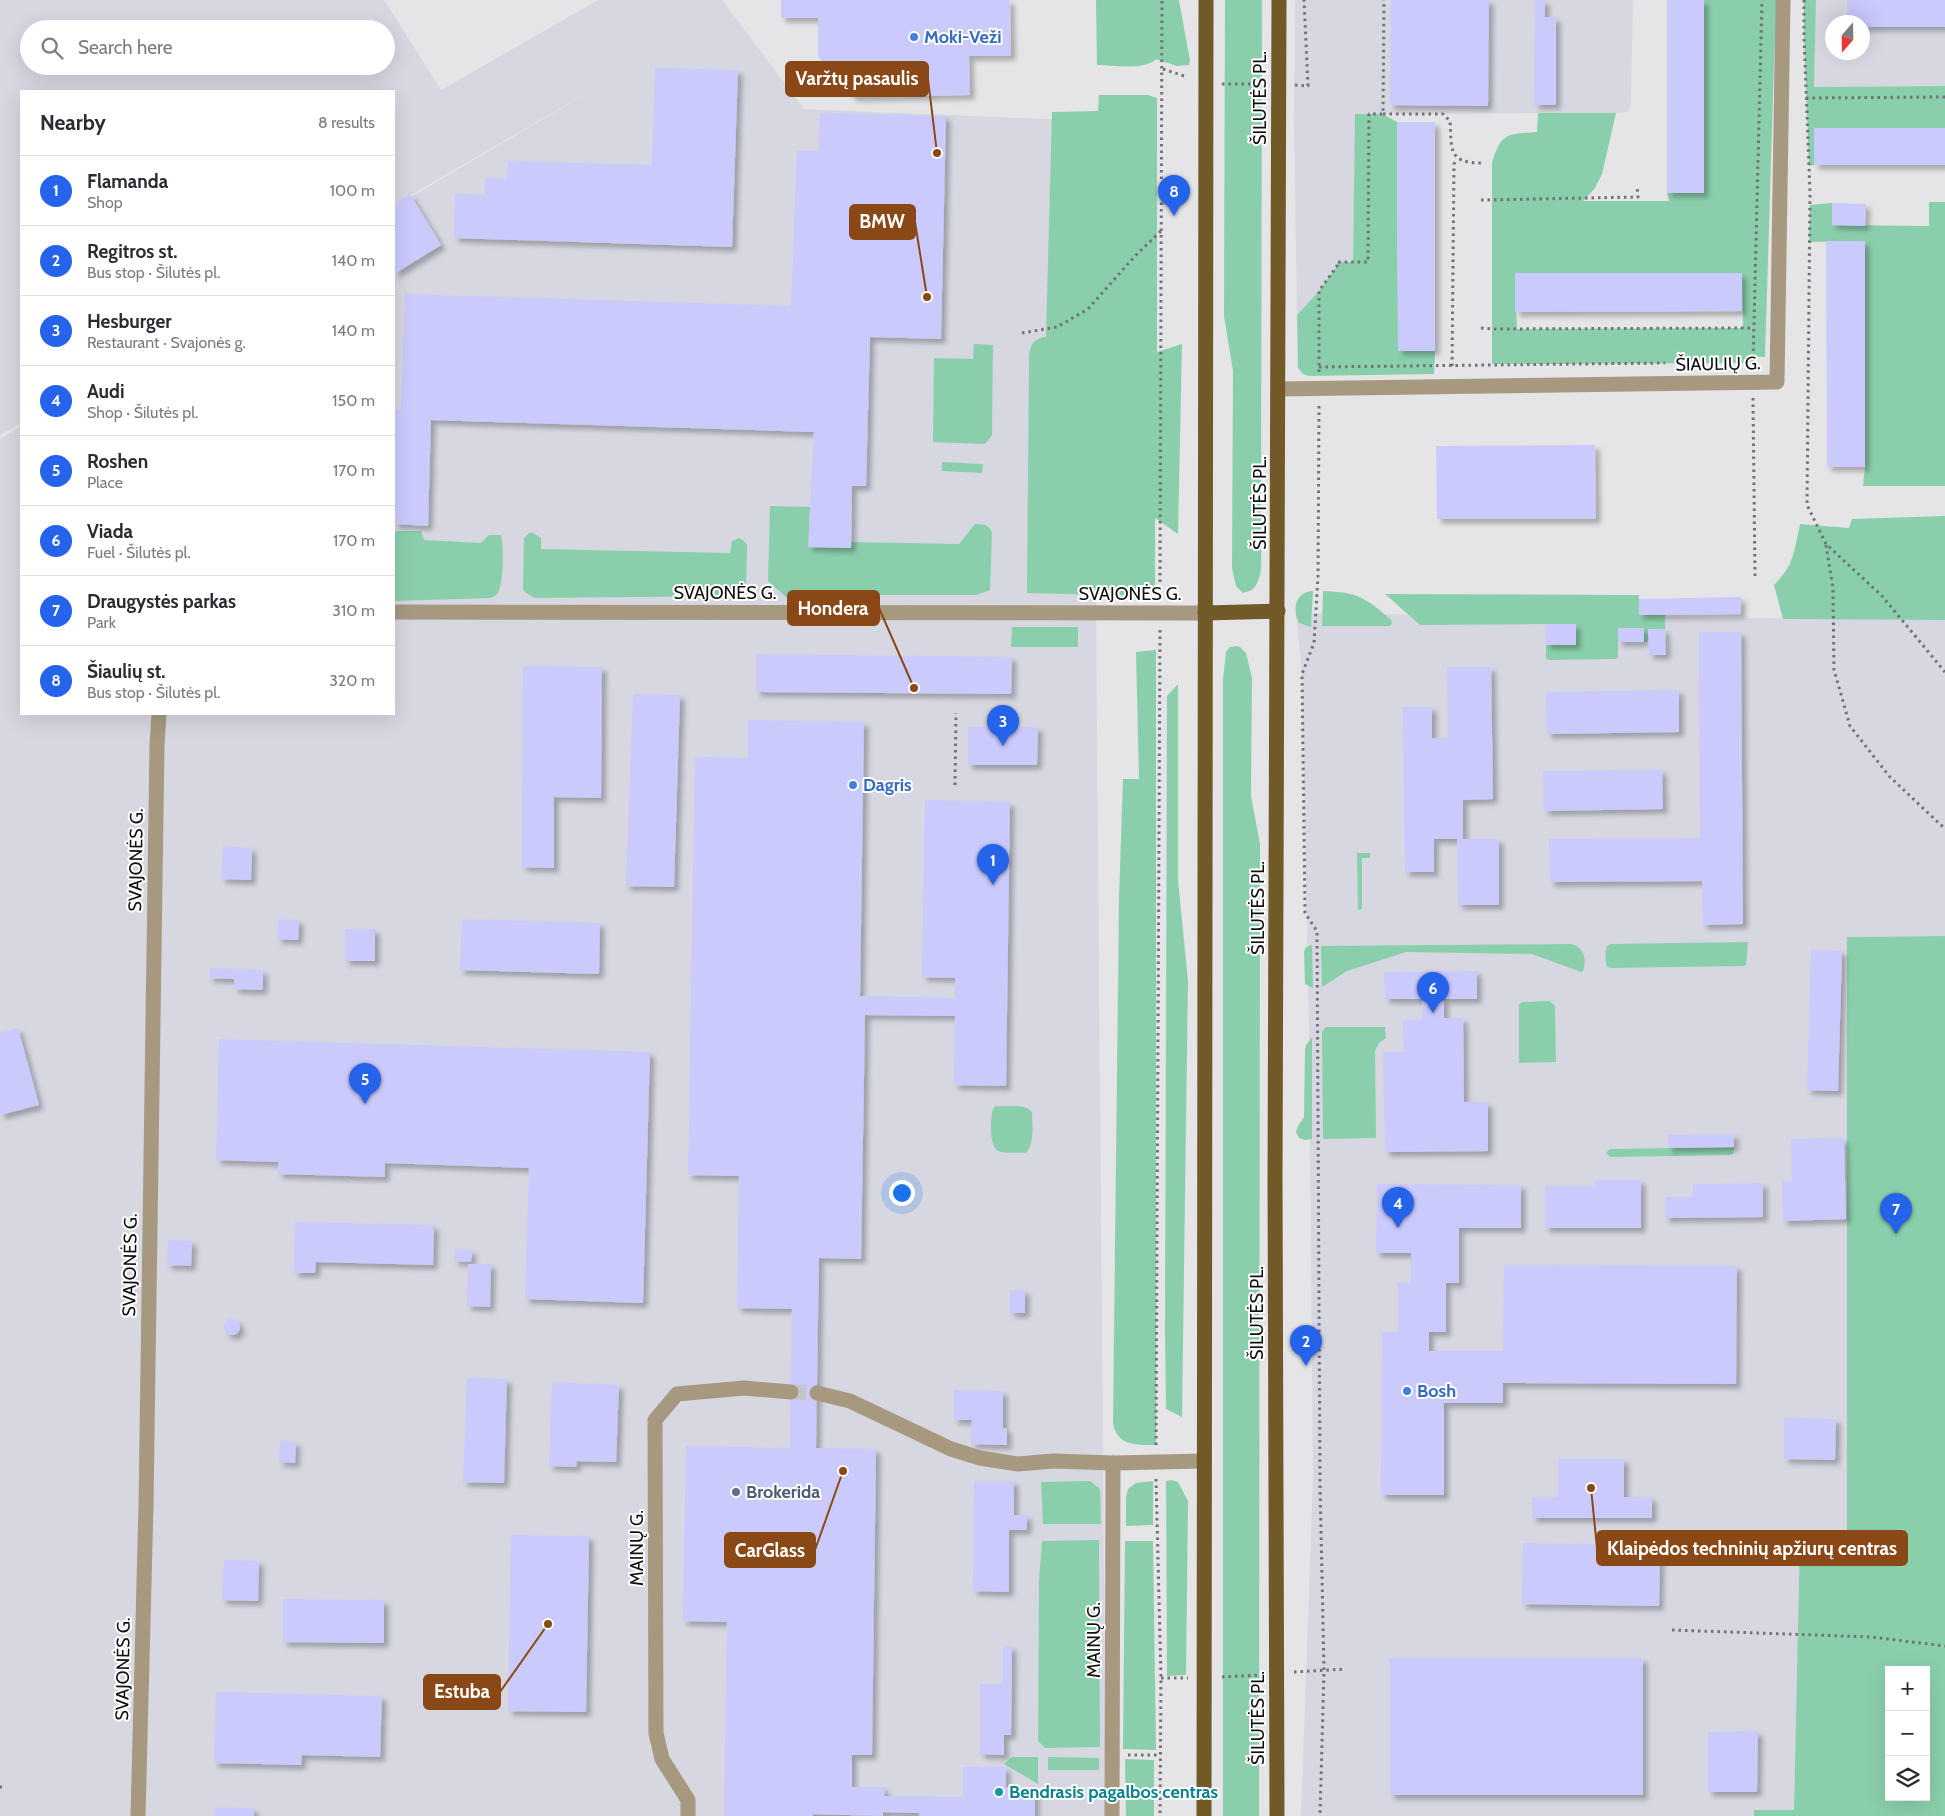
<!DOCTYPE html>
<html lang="en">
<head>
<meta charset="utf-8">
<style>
  :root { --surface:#fff; --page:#f2f2f3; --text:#2b2b33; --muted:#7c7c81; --line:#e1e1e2; --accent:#2563eb }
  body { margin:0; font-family:Cabin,sans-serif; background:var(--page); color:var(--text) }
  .controls { position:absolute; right:15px; bottom:15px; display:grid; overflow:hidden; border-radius:0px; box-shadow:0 5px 20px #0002 }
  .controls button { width:45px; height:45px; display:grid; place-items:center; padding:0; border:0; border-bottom:1px solid var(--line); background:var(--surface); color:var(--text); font:25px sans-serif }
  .compass { position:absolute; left:1825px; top:15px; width:45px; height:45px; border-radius:50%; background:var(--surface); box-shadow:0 5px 20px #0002; rotate:200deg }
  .you { position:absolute; left:901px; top:1192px; width:18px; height:18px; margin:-12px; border:4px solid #fff; border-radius:50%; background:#1a73e8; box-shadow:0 0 0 8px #1a73e833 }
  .badge { display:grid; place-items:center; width:32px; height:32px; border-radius:50%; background:var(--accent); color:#fff; font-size:16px; font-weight:700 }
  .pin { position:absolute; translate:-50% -41px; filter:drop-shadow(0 1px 2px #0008) }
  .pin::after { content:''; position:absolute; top:26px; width:18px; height:15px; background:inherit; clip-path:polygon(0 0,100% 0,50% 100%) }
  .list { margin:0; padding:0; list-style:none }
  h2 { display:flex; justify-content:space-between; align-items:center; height:65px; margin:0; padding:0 20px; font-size:21px }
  h2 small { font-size:16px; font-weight:400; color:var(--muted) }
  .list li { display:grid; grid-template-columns:32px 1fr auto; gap:15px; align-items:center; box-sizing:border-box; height:70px; padding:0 20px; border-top:1px solid var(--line) }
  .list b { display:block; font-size:19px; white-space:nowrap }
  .list p { margin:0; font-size:16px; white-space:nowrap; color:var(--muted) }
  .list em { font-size:16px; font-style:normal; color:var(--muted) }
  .icon { flex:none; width:28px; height:28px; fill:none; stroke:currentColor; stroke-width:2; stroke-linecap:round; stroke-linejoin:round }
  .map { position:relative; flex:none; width:1945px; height:1816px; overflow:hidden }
  .search { position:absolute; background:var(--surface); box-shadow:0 5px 20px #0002; left:20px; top:20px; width:375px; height:55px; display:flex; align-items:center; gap:12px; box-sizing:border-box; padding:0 18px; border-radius:28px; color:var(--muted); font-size:19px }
  .panel { position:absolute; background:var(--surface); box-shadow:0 5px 20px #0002; left:20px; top:90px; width:375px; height:625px; border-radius:0px }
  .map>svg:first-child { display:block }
  .built { fill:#d7d7e1; fill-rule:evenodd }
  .green { fill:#8acfac; fill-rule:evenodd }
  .building { fill:#cacafd; filter:url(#shadow) }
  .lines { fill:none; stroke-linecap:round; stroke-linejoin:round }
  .street-tunnel { stroke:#c5c5c8; stroke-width:15; stroke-dasharray:15 8; stroke-linecap:butt }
  .path { stroke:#727274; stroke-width:3; stroke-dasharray:2.5 4; stroke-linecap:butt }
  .street { stroke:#a69980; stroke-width:15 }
  .primary { stroke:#715a28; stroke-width:15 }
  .shop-dot { fill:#3f7fe0; stroke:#fff; stroke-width:2 }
  .service-dot { fill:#5c6f8a; stroke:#fff; stroke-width:2 }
  .culture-dot { fill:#0f9aa8; stroke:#fff; stroke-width:2 }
  .labels { text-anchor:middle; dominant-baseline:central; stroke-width:4; stroke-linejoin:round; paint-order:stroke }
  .shop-label { font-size:18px; font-weight:bold; fill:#366cbe; stroke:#fff; text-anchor:start }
  .street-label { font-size:18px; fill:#101011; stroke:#fff }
  .service-label { font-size:18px; font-weight:bold; fill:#4e5e75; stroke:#fff; text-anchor:start }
  .culture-label { font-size:18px; font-weight:bold; fill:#0d838f; stroke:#fff; text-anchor:start }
  .leader { fill:none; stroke:#8a4816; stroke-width:2 }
  .callout-dot { fill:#8a4816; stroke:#fff; stroke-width:2 }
  .callout { fill:#8a4816; stroke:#8a4816; stroke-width:2 }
  .callout-label { font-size:19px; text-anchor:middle; font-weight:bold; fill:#fff }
</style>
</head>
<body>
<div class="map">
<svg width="1945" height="1816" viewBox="0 0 1945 1816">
  <defs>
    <filter id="shadow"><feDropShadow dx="4.5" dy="4.5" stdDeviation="2.5" flood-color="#0004"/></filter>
  </defs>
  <rect width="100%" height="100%" fill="#e5e5e8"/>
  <g class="built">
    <path d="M0,0H384L441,90L598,0H722L804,109L1092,121L1106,1816H0V439L21,426V714H394V207L633,66L394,205V91H21V423L0,435ZM29,29H386V66H29Z"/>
    <polygon points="1295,0 1633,0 1631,103 1628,112 1616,113 1356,114 1353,262 1337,266 1319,291 1297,315 1294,123"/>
    <path d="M1816,0H1945V86L1814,87ZM1832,22H1862V52H1832Z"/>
    <polygon points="1296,613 1945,620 1945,936 1847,937 1847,1531 1800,1535 1794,1810 1754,1810 1754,1816 1301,1816 1313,1477 1309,1041 1302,674"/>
  </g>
  <g class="green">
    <path d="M1096,0H1179L1190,61L1189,65L1177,66L1156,59C1144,71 1113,65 1097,65Z"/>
    <path d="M1225,0H1262L1261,542C1261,557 1264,579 1252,590L1243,593L1236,586L1232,568L1233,371L1224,316Z"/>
    <path d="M1704,0H1776L1765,357L1753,356V363L1492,364V163C1501,132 1508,134 1537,132L1538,113H1616L1602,174L1595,188L1583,201H1669L1667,193H1704ZM1742,273L1743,328L1517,329L1515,273Z"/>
    <polygon points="1804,0 1816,0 1814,87 1945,86 1945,128 1814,128 1814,165 1809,166 1804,36"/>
    <path d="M1099,95H1148L1157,98V352L1182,344L1178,534L1155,518V588L1148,595L1141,596L1027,593L1029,355C1031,343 1035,338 1046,337L1052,112L1098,111Z"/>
    <polygon points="1355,114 1383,114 1397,122 1398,350 1435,351 1434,374 1309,376 1303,374 1298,368 1297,315 1319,291 1337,266 1337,262 1353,262"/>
    <polygon points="1929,202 1945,202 1945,486 1863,486 1865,467 1865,241 1809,242 1810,205 1832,203 1832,225 1929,226"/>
    <polygon points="974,344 993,345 992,435 986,443 983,444 933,442 934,358 973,359"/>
    <polygon points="942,462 983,464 982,473 942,471"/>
    <path d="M770,506L810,507L809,547L850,548L851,542L959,544L975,524C983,524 989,524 992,533L990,590L976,595H803V600L788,599L768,581Z"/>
    <path d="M1945,516V620L1783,619L1774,585C1795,564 1794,551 1800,524L1849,528L1852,519Z"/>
    <path d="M394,531H421L424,540L481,543L489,535H501C504,545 504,586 497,594C497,595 491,598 491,598L394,601Z"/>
    <polygon points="529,533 533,533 541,538 541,549 730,553 732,541 739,538 743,540 747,545 746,589 739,596 735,596 535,598 526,593 523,589 524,538"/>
    <path d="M1313,591L1311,627L1299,623C1292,609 1295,592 1313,591Z"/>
    <path d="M1323,591C1358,592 1366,598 1391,620L1392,624L1389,626H1322Z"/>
    <polygon points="1385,594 1639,595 1639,615 1665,615 1665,629 1649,629 1649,642 1644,642 1618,628 1618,657 1616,659 1548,660 1546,658 1546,645 1576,645 1576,624 1420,625"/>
    <polygon points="1012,627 1078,627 1078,647 1011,647"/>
    <polygon points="1237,646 1240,647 1246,653 1252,678 1251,796 1260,844 1259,1816 1223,1816 1223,679 1226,652 1230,647"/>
    <path d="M1156,650V1445C1136,1445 1117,1446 1113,1423L1119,898L1123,779H1139L1136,652Z"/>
    <polygon points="1178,684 1178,880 1188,981 1182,1417 1166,1409 1165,1332 1167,696"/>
    <polygon points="1357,853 1370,853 1370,858 1362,858 1362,909 1358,910"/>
    <path d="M1945,936V1816H1754V1810H1794L1800,1534L1847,1531V937ZM1889,1670H1926V1797H1889Z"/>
    <path d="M1748,942L1746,965L1743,966L1611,968L1607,967C1605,961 1605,952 1607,946L1610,944Z"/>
    <path d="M1571,944C1584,947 1587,959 1583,971L1581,972L1532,954L1406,952L1347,971L1322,987L1321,946Z"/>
    <polygon points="1312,945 1313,988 1305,984 1304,951 1306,947"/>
    <polygon points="1550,1001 1555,1006 1556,1062 1519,1063 1519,1004 1523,1002"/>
    <polygon points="1326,1027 1385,1027 1386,1038 1380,1042 1375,1051 1376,1138 1323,1139 1322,1035 1322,1032"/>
    <polygon points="1312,1037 1312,1139 1305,1140 1299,1138 1296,1132 1298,1126 1304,1117 1305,1050 1306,1045"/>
    <path d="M995,1106C1007,1107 1024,1103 1032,1112C1032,1124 1035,1143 1026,1153C1018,1152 1006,1154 998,1151C989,1146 989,1114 995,1106Z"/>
    <polygon points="1734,1147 1733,1154 1730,1155 1610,1157 1606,1153 1610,1149"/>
    <polygon points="1171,1480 1178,1482 1188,1501 1186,1675 1167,1676 1166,1481"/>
    <polygon points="1090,1481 1100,1489 1101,1524 1043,1524 1041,1482"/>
    <polygon points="1153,1481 1153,1525 1126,1526 1126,1497 1128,1489 1136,1483"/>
    <polygon points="1099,1540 1100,1747 1045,1748 1038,1741 1039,1581 1042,1541"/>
    <polygon points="1125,1541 1153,1541 1156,1750 1123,1749"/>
    <polygon points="1012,1757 1038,1757 1038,1784 1004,1764"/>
    <polygon points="1048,1757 1099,1758 1099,1770 1048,1770"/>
    <polygon points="1125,1759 1154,1760 1154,1816 1126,1816"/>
  </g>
  <g class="building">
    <polygon points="781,0 1010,0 1011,56 969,56 970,95 853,97 818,56 818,18 781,18"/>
    <polygon points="1391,0 1489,0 1488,106 1390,105"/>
    <polygon points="1535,0 1545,0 1545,17 1556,17 1556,105 1534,105"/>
    <rect x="1667" y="0" width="37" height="193"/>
    <polygon points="1847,0 1945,0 1945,27 1862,27 1862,22 1847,22"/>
    <polygon points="655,68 738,70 732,247 454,238 455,194 485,195 485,178 507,179 508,161 652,165"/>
    <polygon points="820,113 946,116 941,339 870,337 866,486 852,486 851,548 808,547 814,432 431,420 428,526 394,524 394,410 401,410 405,294 791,306 797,151 819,151"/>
    <polygon points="1397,122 1435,122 1435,351 1398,351"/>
    <rect x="1814" y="128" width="131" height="37"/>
    <polygon points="410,194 441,245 394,274 394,205"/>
    <polygon points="1832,203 1866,204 1865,226 1832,225"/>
    <polygon points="1826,241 1865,241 1865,467 1827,467"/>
    <polygon points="1515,273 1742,273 1742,311 1515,312"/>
    <polygon points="1595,445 1596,519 1437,519 1436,446"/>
    <polygon points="1741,597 1741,614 1639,615 1639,599"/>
    <polygon points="1545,624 1576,624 1576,645 1546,645"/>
    <rect x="1618" y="628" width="26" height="14"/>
    <polygon points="1648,629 1665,629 1666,655 1649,655"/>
    <polygon points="1699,632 1741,632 1743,924 1703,925 1702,881 1550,882 1549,839 1700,838"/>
    <polygon points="756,654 1012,657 1011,694 756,692"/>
    <polygon points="523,666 602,667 601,798 554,797 554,868 522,867"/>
    <polygon points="1447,667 1491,667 1493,799 1463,800 1463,839 1499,839 1499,905 1458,905 1457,839 1434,839 1434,872 1405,872 1403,707 1432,707 1432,738 1448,738"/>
    <polygon points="1679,690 1679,732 1547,734 1546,692"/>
    <polygon points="633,694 680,695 674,887 626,886"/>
    <polygon points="748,720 864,722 860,996 955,998 955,978 922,977 925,800 1010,802 1006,1086 954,1085 955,1016 865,1015 861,1259 819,1258 816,1448 876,1449 872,1755 852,1755 852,1787 885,1787 884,1796 963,1797 963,1767 1006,1767 1006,1787 1035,1788 1035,1816 919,1816 919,1813 883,1812 883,1816 813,1814 813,1816 724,1816 727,1622 683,1621 686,1446 790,1448 792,1309 737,1308 739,1176 688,1175 695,757 748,758"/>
    <polygon points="968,727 1038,727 1037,765 968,765"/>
    <polygon points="1662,770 1663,809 1544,811 1543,771"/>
    <polygon points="223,846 252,848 251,880 221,879"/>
    <polygon points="278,919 299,920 298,940 277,939"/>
    <polygon points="462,919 600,923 599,974 460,970"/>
    <rect x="345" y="929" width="30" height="32"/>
    <polygon points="1811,950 1842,951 1838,1091 1807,1090"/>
    <polygon points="210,968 263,970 263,990 234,989 234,979 209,978"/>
    <polygon points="1477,971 1477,999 1444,999 1444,1018 1463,1018 1464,1102 1488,1102 1488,1151 1385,1152 1383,1052 1404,1052 1403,1020 1423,1019 1422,999 1385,999 1384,972"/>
    <polygon points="18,1028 39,1105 0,1115 0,1033"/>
    <polygon points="219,1039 650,1052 643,1303 525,1299 529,1168 385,1163 385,1177 278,1174 278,1162 216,1160"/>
    <polygon points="1734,1134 1734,1147 1668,1148 1668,1135"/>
    <polygon points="1844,1138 1846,1219 1783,1221 1782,1181 1792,1181 1791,1139"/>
    <polygon points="1595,1180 1641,1180 1641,1228 1545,1228 1545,1186 1595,1186"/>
    <polygon points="1763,1183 1763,1217 1665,1218 1665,1197 1693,1197 1693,1184"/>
    <polygon points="1377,1184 1521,1185 1521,1228 1459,1228 1459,1283 1446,1283 1446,1332 1429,1332 1429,1351 1503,1351 1504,1265 1737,1266 1736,1384 1503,1383 1503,1403 1444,1403 1444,1495 1381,1495 1382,1332 1398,1332 1398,1282 1411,1283 1411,1253 1376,1253"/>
    <polygon points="295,1222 434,1225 433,1265 316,1262 315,1273 294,1273"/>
    <polygon points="168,1240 192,1241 191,1266 167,1265"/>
    <polygon points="455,1249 472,1250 471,1262 454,1261"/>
    <polygon points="468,1264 491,1264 490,1307 467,1306"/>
    <rect x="1010" y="1290" width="15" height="23"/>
    <circle cx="232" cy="1327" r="8"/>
    <polygon points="467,1378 507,1379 504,1483 463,1482"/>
    <polygon points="552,1382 619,1385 616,1462 577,1461 576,1467 549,1466"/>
    <polygon points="954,1390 1003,1391 1003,1428 1007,1428 1007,1445 971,1444 972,1420 954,1420"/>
    <polygon points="1784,1418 1836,1419 1835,1460 1784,1459"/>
    <polygon points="280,1441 296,1442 295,1463 279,1462"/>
    <polygon points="1558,1459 1624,1459 1624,1497 1652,1497 1652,1518 1532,1518 1532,1497 1558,1497"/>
    <polygon points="974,1481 1014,1481 1014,1515 1027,1515 1027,1530 1009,1530 1009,1592 973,1591"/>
    <polygon points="511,1535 589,1536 586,1712 508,1711"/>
    <polygon points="1523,1543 1660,1545 1659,1606 1522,1604"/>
    <polygon points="224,1560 259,1561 258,1601 222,1600"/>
    <polygon points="283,1599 384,1600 384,1643 283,1642"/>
    <polygon points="1003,1646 1012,1646 1011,1735 1004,1735 1004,1755 980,1754 980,1684 1003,1684"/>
    <rect x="1390" y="1658" width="253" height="137"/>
    <polygon points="216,1692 382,1696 380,1757 302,1755 301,1765 214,1763"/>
    <polygon points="1758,1731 1757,1792 1708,1792 1708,1732"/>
    <polygon points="215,1807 254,1808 254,1816 215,1816"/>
  </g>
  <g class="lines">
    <polyline class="street-tunnel" points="791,1392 817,1393"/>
    <g class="path">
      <polyline points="1804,0 1804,36 1810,193 1807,505 1826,544 1882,596 1945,672"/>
      <polyline points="1163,69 1187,77"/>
      <polyline points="1222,84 1261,84"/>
      <polyline points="1295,85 1308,86 1304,0"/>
      <polyline points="1806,98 1945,97"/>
      <path d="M1383,114H1443L1450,121C1452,148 1447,163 1481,163"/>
      <polyline points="1481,200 1638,197 1637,186"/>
      <polyline points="1481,328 1492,329 1753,328"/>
      <polyline points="1022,333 1057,327 1088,309 1135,256 1161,231"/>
      <polyline points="1752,363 1753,363 1762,0"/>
      <polyline points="1452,366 1454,164 1457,159"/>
      <polyline points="1319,367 1665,363"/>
      <polyline points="1319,372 1319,291 1337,266 1337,262 1368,262 1369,114 1383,114 1384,0"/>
      <polyline points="1753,398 1755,576"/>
      <polyline points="1319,406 1318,576 1314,643 1302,674 1305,913 1317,931 1320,1483 1324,1670 1320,1816"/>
      <polyline points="1826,545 1833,588 1834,670 1850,726 1889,776 1943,827"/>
      <polyline points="1160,595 1162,0"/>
      <polyline points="955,785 956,713"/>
      <polyline points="1156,1445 1160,629"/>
      <polyline points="1156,1479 1161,1678 1160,1816"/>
      <polyline points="1672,1630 1872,1637 1945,1646"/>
      <polyline points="1294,1672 1346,1669"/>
      <polyline points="1222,1677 1260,1675"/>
      <polyline points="1161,1678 1188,1678"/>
      <polyline points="1128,1755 1160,1755"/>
      <polyline points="0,1787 2,1787"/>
    </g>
    <g class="street">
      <polyline points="1279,389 1777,382 1783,0"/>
      <polyline points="394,612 1205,613"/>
      <polyline points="817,1393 850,1401 951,1449 980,1458 1018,1464 1053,1461 1113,1463 1204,1461"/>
      <polyline points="138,1816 146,1505 157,745 159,714"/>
      <polyline points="688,1816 688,1800 662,1759 656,1733 655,1420 677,1394 744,1388 791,1392"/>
      <polyline points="1112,1816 1113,1463"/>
    </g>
    <g class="primary">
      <polyline points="1205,613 1278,611"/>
      <polyline points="1204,1816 1206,0"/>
      <polyline points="1277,1816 1275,1177 1279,0"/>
    </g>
  </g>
  <g class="shop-dot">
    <circle cx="914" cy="37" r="5"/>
    <circle cx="853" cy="785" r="5"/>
    <circle cx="1407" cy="1391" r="5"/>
  </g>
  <circle class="service-dot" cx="736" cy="1492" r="5"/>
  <circle class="culture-dot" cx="999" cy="1792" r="5"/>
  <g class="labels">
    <g class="shop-label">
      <text x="924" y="37">Moki-Veži</text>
      <text x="863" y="785">Dagris</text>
      <text x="1417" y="1391">Bosh</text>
    </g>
    <g class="street-label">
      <text transform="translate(1260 98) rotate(-90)">ŠILUTĖS PL.</text>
      <text transform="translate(1718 364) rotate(-1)">ŠIAULIŲ G.</text>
      <text transform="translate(1260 503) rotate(-90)">ŠILUTĖS PL.</text>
      <text x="725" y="593">SVAJONĖS G.</text>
      <text x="1130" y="594">SVAJONĖS G.</text>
      <text transform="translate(136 860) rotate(-89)">SVAJONĖS G.</text>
      <text transform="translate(1258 908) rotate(-90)">ŠILUTĖS PL.</text>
      <text transform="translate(130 1265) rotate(-89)">SVAJONĖS G.</text>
      <text transform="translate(1257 1313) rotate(-90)">ŠILUTĖS PL.</text>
      <text transform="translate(637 1548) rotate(-90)">MAINŲ G.</text>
      <text transform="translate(1094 1640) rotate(-90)">MAINŲ G.</text>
      <text transform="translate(123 1669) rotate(-89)">SVAJONĖS G.</text>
      <text transform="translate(1258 1718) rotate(-90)">ŠILUTĖS PL.</text>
    </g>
    <g class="service-label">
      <text x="746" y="1492">Brokerida</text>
    </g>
    <g class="culture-label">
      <text x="1009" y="1792">Bendrasis pagalbos centras</text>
    </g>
  </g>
  <path class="leader" d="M937 153L928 79M927 297L915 222M914 688L879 608M1591 1488L1597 1548M843 1471L815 1550M548 1624L500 1692"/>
  <g class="callout-dot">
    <circle cx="937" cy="153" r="5"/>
    <circle cx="927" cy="297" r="5"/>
    <circle cx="914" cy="688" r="5"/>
    <circle cx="1591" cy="1488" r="5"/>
    <circle cx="843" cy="1471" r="5"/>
    <circle cx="548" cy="1624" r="5"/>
  </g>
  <g class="callout">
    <rect x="786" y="62" width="142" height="34" rx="5"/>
    <rect x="850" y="205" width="65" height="34" rx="5"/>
    <rect x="788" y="591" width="91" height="34" rx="5"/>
    <rect x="1597" y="1531" width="310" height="34" rx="5"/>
    <rect x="725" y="1533" width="90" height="34" rx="5"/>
    <rect x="424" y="1675" width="76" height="34" rx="5"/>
  </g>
  <g class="callout-label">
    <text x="857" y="85">Varžtų pasaulis</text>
    <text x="882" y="228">BMW</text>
    <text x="833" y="615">Hondera</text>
    <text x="1752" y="1555">Klaipėdos techninių apžiurų centras</text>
    <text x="770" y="1557">CarGlass</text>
    <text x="462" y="1698">Estuba</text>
  </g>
</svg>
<div class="controls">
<button>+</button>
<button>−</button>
<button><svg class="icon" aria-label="layers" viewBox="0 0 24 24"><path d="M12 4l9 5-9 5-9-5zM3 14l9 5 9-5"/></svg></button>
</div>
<svg class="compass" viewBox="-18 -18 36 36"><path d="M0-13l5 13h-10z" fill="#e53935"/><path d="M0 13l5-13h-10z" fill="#7c7c81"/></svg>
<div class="you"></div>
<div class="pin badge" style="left:993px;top:885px">1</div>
<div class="pin badge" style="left:1306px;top:1366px">2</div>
<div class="pin badge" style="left:1003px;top:746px">3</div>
<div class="pin badge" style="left:1398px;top:1228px">4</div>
<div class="pin badge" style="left:365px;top:1104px">5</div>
<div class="pin badge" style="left:1433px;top:1013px">6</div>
<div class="pin badge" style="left:1896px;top:1234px">7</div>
<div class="pin badge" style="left:1174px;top:216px">8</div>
<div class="search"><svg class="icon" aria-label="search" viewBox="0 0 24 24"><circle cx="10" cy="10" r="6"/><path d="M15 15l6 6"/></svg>Search here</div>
<section class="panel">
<h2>Nearby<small>8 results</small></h2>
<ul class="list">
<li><span class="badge">1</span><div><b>Flamanda</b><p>Shop</p></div><em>100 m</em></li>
<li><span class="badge">2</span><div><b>Regitros st.</b><p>Bus stop · Šilutės pl.</p></div><em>140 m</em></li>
<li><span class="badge">3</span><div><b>Hesburger</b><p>Restaurant · Svajonės g.</p></div><em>140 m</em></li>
<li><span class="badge">4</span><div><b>Audi</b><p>Shop · Šilutės pl.</p></div><em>150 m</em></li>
<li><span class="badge">5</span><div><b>Roshen</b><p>Place</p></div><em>170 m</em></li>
<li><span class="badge">6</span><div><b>Viada</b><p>Fuel · Šilutės pl.</p></div><em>170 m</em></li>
<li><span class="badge">7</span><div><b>Draugystės parkas</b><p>Park</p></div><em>310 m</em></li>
<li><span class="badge">8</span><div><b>Šiaulių st.</b><p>Bus stop · Šilutės pl.</p></div><em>320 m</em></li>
</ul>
</section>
</div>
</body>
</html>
